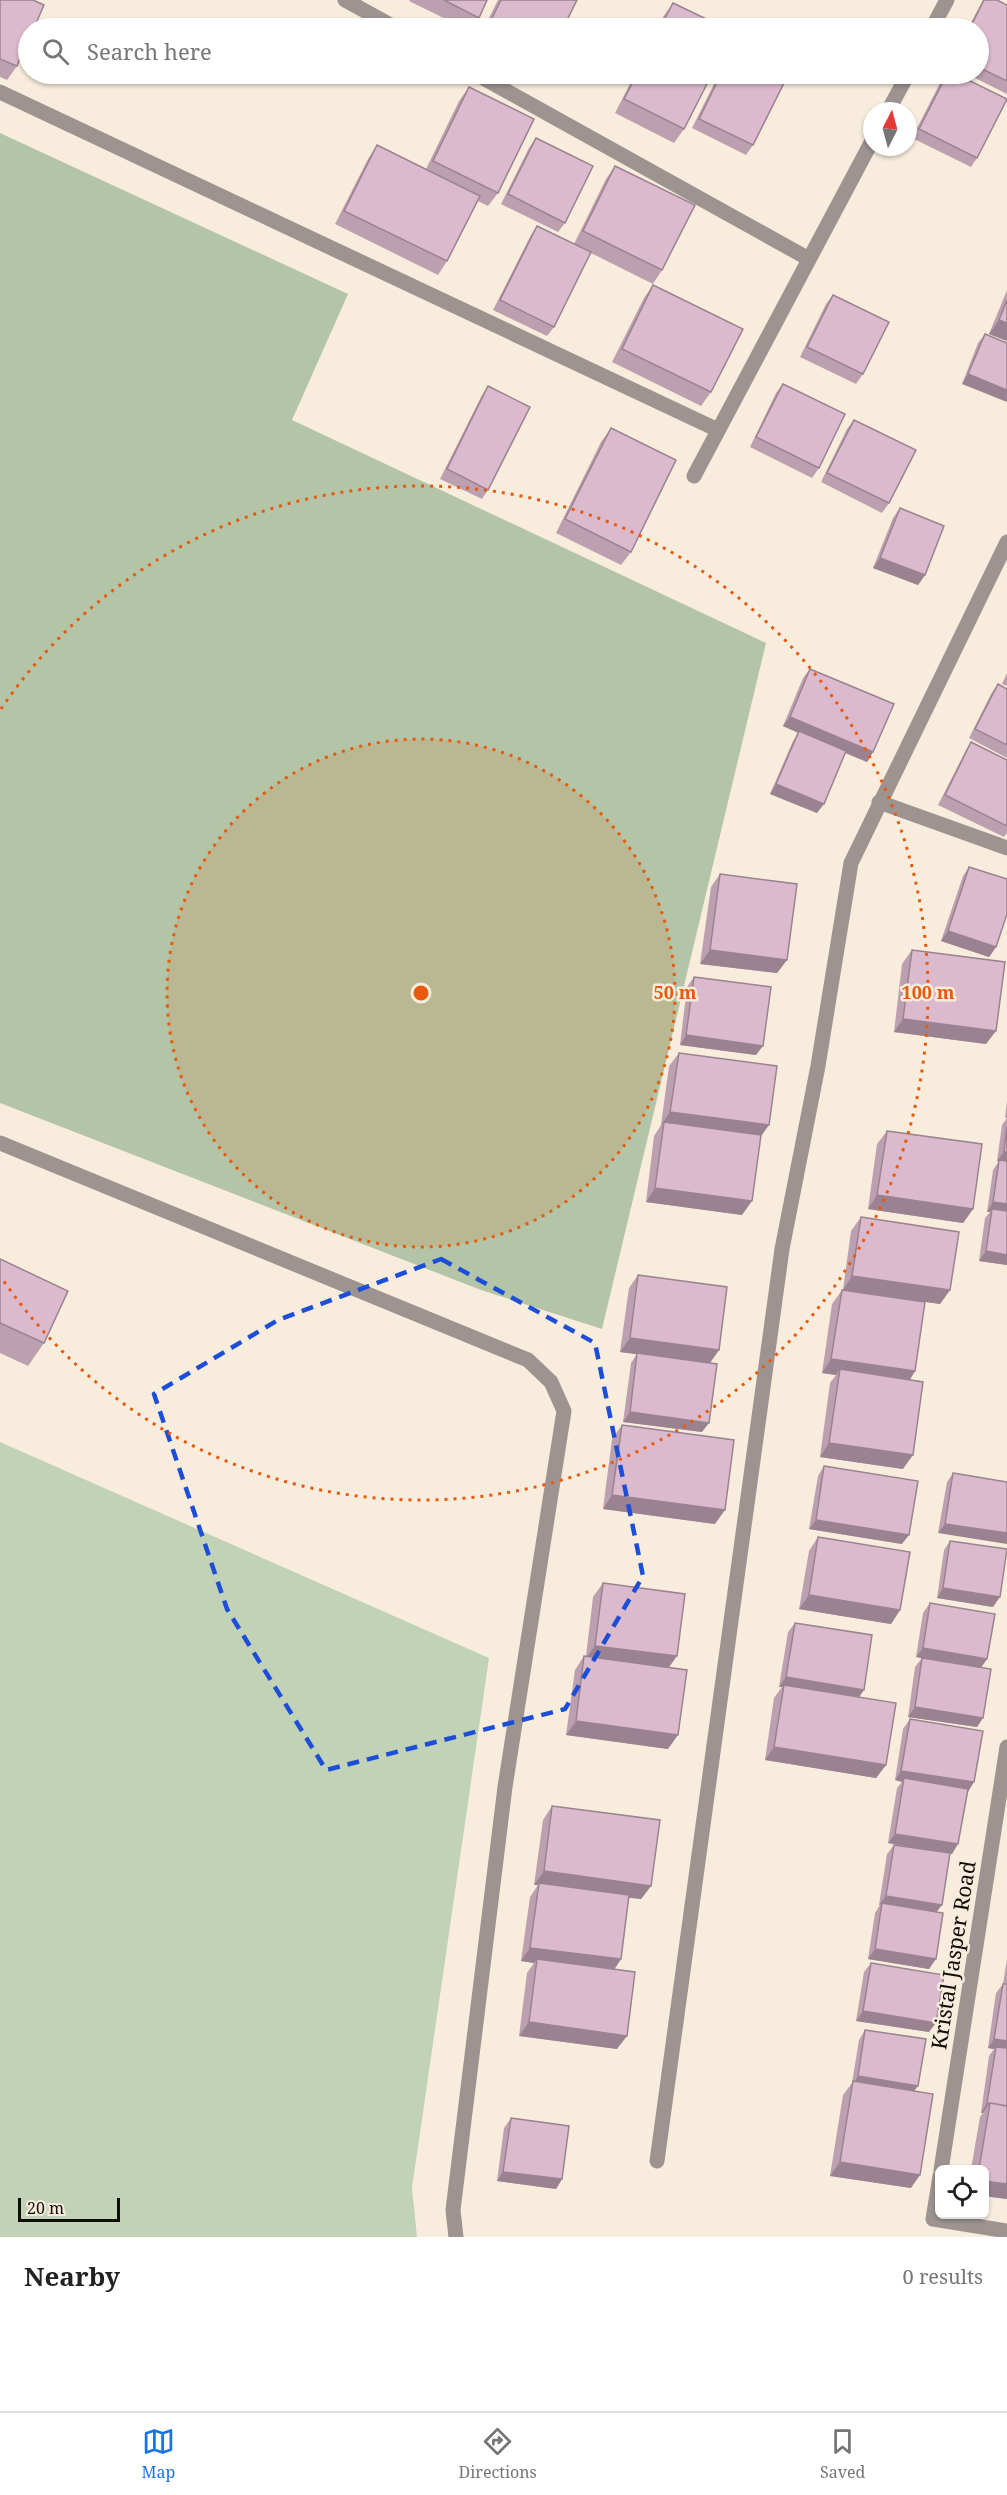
<!DOCTYPE html>
<html lang="en">
<head>
<meta charset="utf-8">
<style>
  :root { --surface:#fff; --page:#f2f2f2; --text:#222; --muted:#767676; --line:#e0e0e0; --accent:#1a73e8 }
  body { margin:0; font-family:"Noto Serif",serif; background:var(--page); color:var(--text) }
  .controls { position:absolute; right:18px; bottom:18px; display:grid; overflow:hidden; border-radius:9px; box-shadow:0 2px 4px #0004 }
  .controls button { width:54px; height:54px; display:grid; place-items:center; padding:0; border:0; border-bottom:2px solid var(--line); background:var(--surface); color:var(--text); font:30px sans-serif }
  .compass { position:absolute; left:863px; top:102px; width:54px; height:54px; border-radius:50%; background:var(--surface); box-shadow:0 2px 4px #0004; rotate:6deg }
  .scale { position:absolute; left:18px; bottom:15px; width:102px; box-sizing:border-box; padding-left:6px; border:3px solid #100c07; border-top:0; font-size:16px; line-height:21px; white-space:nowrap; color:#100c07; -webkit-text-stroke:4px #f8eddc; paint-order:stroke }
  .list { margin:0; padding:0; list-style:none }
  h2 { display:flex; justify-content:space-between; align-items:center; height:78px; margin:0; padding:0 24px; font-size:26px }
  h2 small { font-size:20px; font-weight:400; color:var(--muted) }
  .icon { flex:none; width:33px; height:33px; fill:none; stroke:currentColor; stroke-width:2; stroke-linecap:round; stroke-linejoin:round }
  .map { position:relative; flex:none; width:1007px; height:2237px; overflow:hidden }
  .search { position:absolute; background:var(--surface); box-shadow:0 2px 4px #0004; left:18px; right:18px; top:18px; height:66px; display:flex; align-items:center; gap:15px; box-sizing:border-box; padding:0 21px; border-radius:33px; color:var(--muted); font-size:22px }
  .sheet { height:174px; background:var(--surface) }
  nav { display:flex; justify-content:space-around; align-items:center; box-sizing:border-box; height:84px; border-top:2px solid var(--line); background:var(--surface); font-size:16px; color:var(--muted) }
  nav a { display:grid; justify-items:center; gap:3px }
  nav .on { color:var(--accent) }
  .map>svg:first-child { display:block }
  .green { fill:#c2d2b7 }
  .forest { fill:#b4c5a7 }
  .lines { fill:none; stroke-linecap:round; stroke-linejoin:round }
  .minor { stroke:#9d9491; stroke-width:15 }
  .wall { fill:#bda0b0 }
  .shaded-wall { fill:#9a8290 }
  .building { fill:#dcbacd; stroke:#9a8290; stroke-width:1.5 }
  .marked { fill:none; stroke:#1d4ed8; stroke-width:4.5; stroke-dasharray:12 8; stroke-linejoin:round }
  .ring { fill:none; stroke:#e8590c; stroke-width:3; stroke-dasharray:3 6 }
  .labels { text-anchor:middle; dominant-baseline:central; stroke-width:5; stroke-linejoin:round; paint-order:stroke }
  .street-label { font-size:21px; fill:#100c07; stroke:#f8eddc }
  .centre { fill:#e8590c; stroke:#f8eddc; stroke-width:3 }
  .ring-label { font-size:18px; text-anchor:middle; font-weight:bold; fill:#e8590c; stroke:#f8eddc; stroke-width:5; stroke-linejoin:round; paint-order:stroke }
</style>
</head>
<body>
<div class="map">
<svg width="1007" height="2237" viewBox="0 0 1007 2237">
  <rect width="100%" height="100%" fill="#f8eddc"/>
  <polygon class="green" points="0,1442 489,1658 412,2188 417,2237 0,2237"/>
  <polygon class="forest" points="0,133 348,294 292,420 766,643 602,1329 481,1290 0,1103"/>
  <g class="lines">
    <g class="minor">
      <polyline points="345,0 396,28"/>
      <polyline points="932,28 947,0"/>
      <polyline points="476,74 809,259"/>
      <polyline points="0,92 718,430"/>
      <polyline points="888,111 908,74"/>
      <polyline points="694,476 872,141"/>
      <polyline points="879,802 1007,848"/>
      <polyline points="0,1143 528,1360 551,1382 564,1411 505,1787 453,2210 456,2237"/>
      <polyline points="657,2161 782,1249 818,1066 851,863 1007,542"/>
      <polyline points="941,2170 1007,1747"/>
      <polyline points="940,2176 933,2219 1007,2231"/>
    </g>
  </g>
  <g class="wall">
    <polygon points="0,0 17,66 7,80 0,77"/>
    <polygon points="410,0 487,0 479,18 471,28 464,28 409,1"/>
    <polygon points="498,0 577,0 563,28 484,28"/>
    <polygon points="983,0 997,0 1007,5 1007,94 967,74 978,74 978,28 968,28"/>
    <polygon points="673,3 725,28 657,28 663,17"/>
    <polygon points="635,74 712,74 684,129 674,143 615,113"/>
    <polygon points="719,74 784,74 753,145 746,155 692,128"/>
    <polygon points="946,74 956,74 977,158 971,167 912,138 942,79"/>
    <polygon points="469,87 498,193 488,206 478,201 447,261 438,275 335,224 368,159 377,145 426,169 459,101"/>
    <polygon points="536,138 565,223 558,232 501,204 529,148"/>
    <polygon points="615,166 662,270 653,284 591,253 554,327 547,336 493,310 531,235 537,226 574,244 606,179"/>
    <polygon points="653,285 711,392 701,406 612,362 644,298"/>
    <polygon points="1007,290 1007,341 989,334"/>
    <polygon points="833,295 863,374 856,384 800,357 826,304"/>
    <polygon points="985,334 1007,343 962,384 978,343"/>
    <polygon points="783,384 819,468 812,478 750,447 776,393"/>
    <polygon points="488,386 488,490 482,499 440,479 482,395"/>
    <polygon points="854,420 889,503 882,513 821,482 847,429"/>
    <polygon points="611,428 631,552 621,565 556,533 601,442"/>
    <polygon points="900,508 925,575 918,585 873,568 893,518"/>
    <polygon points="810,669 873,752 867,762 845,753 817,813 770,794 793,741 798,733 783,726 803,678"/>
    <polygon points="1007,673 1007,686 1002,684"/>
    <polygon points="998,684 1007,689 1007,758 969,738 991,694"/>
    <polygon points="971,742 1007,760 1007,833 1004,837 938,805 965,752"/>
    <polygon points="969,867 996,947 989,957 941,941 963,876"/>
    <polygon points="720,874 787,960 777,973 700,964 711,887"/>
    <polygon points="912,950 986,1044 894,1032 902,964"/>
    <polygon points="694,977 756,1055 680,1045 687,987"/>
    <polygon points="679,1053 761,1136 742,1215 646,1202 654,1136 661,1125 669,1066"/>
    <polygon points="1007,1101 1007,1265 979,1261 985,1218 990,1212 987,1212 993,1170 999,1161 997,1161 1002,1125 1007,1118 1005,1118"/>
    <polygon points="887,1131 973,1209 963,1223 868,1209 877,1144"/>
    <polygon points="861,1217 950,1290 940,1304 843,1290 851,1231"/>
    <polygon points="0,1259 44,1343 28,1366 0,1353"/>
    <polygon points="638,1275 719,1350 710,1363 702,1432 623,1422 631,1363 637,1354 620,1352 629,1288"/>
    <polygon points="842,1290 915,1371 910,1380 903,1469 820,1457 830,1383 836,1375 822,1373 832,1304"/>
    <polygon points="622,1425 715,1524 603,1509 612,1439"/>
    <polygon points="824,1466 902,1544 809,1529 818,1476"/>
    <polygon points="953,1473 1007,1482 938,1533 947,1482"/>
    <polygon points="818,1537 900,1610 891,1624 799,1609 809,1551"/>
    <polygon points="950,1541 993,1607 937,1598 944,1550"/>
    <polygon points="603,1583 669,1668 668,1749 566,1735 575,1670 584,1656 586,1656 593,1597"/>
    <polygon points="930,1603 981,1667 977,1727 908,1717 915,1667 922,1658 916,1657 923,1613"/>
    <polygon points="795,1623 859,1697 886,1765 876,1778 765,1760 774,1698 782,1687 779,1687 788,1632"/>
    <polygon points="910,1719 968,1792 952,1854 888,1843 897,1788 902,1782 895,1780 903,1729"/>
    <polygon points="552,1806 651,1886 641,1899 629,1898 621,1959 614,1969 617,2049 519,2036 527,1973 534,1963 521,1961 530,1897 538,1885 534,1885 543,1820"/>
    <polygon points="894,1845 937,1912 929,1969 868,1959 875,1913 880,1905 879,1905 887,1854"/>
    <polygon points="1007,1959 1007,2199 984,2196 984,2169 971,2169 980,2117 983,2113 981,2113 989,2056 994,2049 988,2048 996,1993 1003,1984"/>
    <polygon points="871,1963 929,2032 856,2021 864,1972"/>
    <polygon points="865,2030 911,2188 830,2176 843,2095 852,2083 859,2040"/>
    <polygon points="511,2118 562,2179 556,2189 497,2181 504,2128"/>
  </g>
  <g class="shaded-wall">
    <polygon points="999,320 1007,323 1007,341 989,334"/>
    <polygon points="968,374 1007,390 1007,402 962,384"/>
    <polygon points="880,558 925,575 918,585 873,568"/>
    <polygon points="790,717 873,752 867,762 783,726"/>
    <polygon points="776,784 824,804 817,813 770,794"/>
    <polygon points="948,931 996,947 989,957 941,941"/>
    <polygon points="710,950 787,960 777,973 700,964"/>
    <polygon points="903,1019 996,1031 986,1044 894,1032"/>
    <polygon points="686,1035 763,1046 756,1055 680,1045"/>
    <polygon points="670,1112 769,1125 759,1139 664,1122 661,1125"/>
    <polygon points="1004,1152 1007,1152 1007,1163 997,1161"/>
    <polygon points="655,1188 752,1201 742,1215 646,1202"/>
    <polygon points="877,1195 973,1209 963,1223 868,1209"/>
    <polygon points="993,1202 1007,1204 1007,1215 992,1209 990,1212 987,1212"/>
    <polygon points="986,1251 1007,1255 1007,1265 979,1261"/>
    <polygon points="852,1276 950,1290 940,1304 843,1290"/>
    <polygon points="630,1338 719,1350 709,1364 620,1352"/>
    <polygon points="831,1359 915,1371 906,1385 840,1369 836,1375 822,1373"/>
    <polygon points="630,1412 709,1423 702,1432 623,1422"/>
    <polygon points="829,1443 913,1455 903,1469 820,1457"/>
    <polygon points="612,1495 725,1510 715,1524 603,1509"/>
    <polygon points="816,1520 909,1535 902,1544 809,1529"/>
    <polygon points="945,1524 1007,1533 1007,1544 938,1533"/>
    <polygon points="943,1588 1000,1597 993,1607 937,1598"/>
    <polygon points="809,1595 900,1610 891,1624 799,1609"/>
    <polygon points="595,1646 677,1656 667,1670 585,1659"/>
    <polygon points="923,1648 987,1659 981,1668 916,1657"/>
    <polygon points="786,1677 864,1690 857,1700 784,1685 782,1687 779,1687"/>
    <polygon points="915,1707 983,1718 977,1727 908,1717"/>
    <polygon points="576,1721 678,1735 668,1749 566,1735"/>
    <polygon points="774,1747 886,1765 876,1778 765,1760"/>
    <polygon points="901,1771 974,1782 968,1792 903,1782 904,1778 902,1782 895,1780"/>
    <polygon points="895,1834 958,1844 952,1854 888,1843"/>
    <polygon points="544,1871 651,1886 641,1899 539,1885 539,1883 538,1885 534,1885"/>
    <polygon points="886,1896 942,1905 935,1914 882,1903 880,1905 879,1905"/>
    <polygon points="530,1948 621,1959 612,1973 537,1959 534,1963 521,1961"/>
    <polygon points="875,1949 936,1959 929,1969 868,1959"/>
    <polygon points="863,2011 936,2023 929,2032 856,2021"/>
    <polygon points="529,2022 627,2036 617,2049 519,2036"/>
    <polygon points="994,2039 1007,2041 1007,2051 996,2047 994,2049 988,2048"/>
    <polygon points="858,2076 918,2086 911,2095 852,2086"/>
    <polygon points="987,2103 989,2104 983,2113 981,2113"/>
    <polygon points="840,2162 920,2175 911,2188 830,2176"/>
    <polygon points="503,2172 562,2179 556,2189 497,2181"/>
    <polygon points="984,2181 1007,2184 1007,2199 984,2196"/>
  </g>
  <g class="building">
    <polygon points="0,0 33,0 44,5 34,28 28,28 28,40 17,66 0,59"/>
    <polygon points="444,0 487,0 479,18"/>
    <polygon points="501,0 577,0 563,28 503,28 490,22"/>
    <polygon points="984,0 997,0 1007,5 1007,81 978,67 978,28 970,28"/>
    <polygon points="673,3 725,28 660,28"/>
    <polygon points="637,74 712,74 684,129 624,99"/>
    <polygon points="721,74 784,74 788,75 753,145 699,119"/>
    <polygon points="947,74 956,74 1007,99 977,158 919,129"/>
    <polygon points="469,87 534,119 498,193 433,161"/>
    <polygon points="536,138 593,166 565,223 508,194"/>
    <polygon points="377,145 480,196 447,261 344,211"/>
    <polygon points="615,166 695,205 662,270 583,231"/>
    <polygon points="537,226 591,252 554,327 500,300"/>
    <polygon points="653,285 743,329 711,392 622,349"/>
    <polygon points="833,295 889,322 863,374 807,347"/>
    <polygon points="1007,300 1007,323 999,320"/>
    <polygon points="985,334 1007,343 1007,390 968,374"/>
    <polygon points="783,384 845,414 819,468 756,437"/>
    <polygon points="488,386 530,407 488,490 447,469"/>
    <polygon points="854,420 916,450 889,503 827,473"/>
    <polygon points="611,428 676,460 631,552 565,519"/>
    <polygon points="900,508 944,526 925,575 880,558"/>
    <polygon points="810,669 894,704 873,752 790,717"/>
    <polygon points="998,684 1007,689 1007,745 975,729"/>
    <polygon points="799,731 846,751 824,804 776,784"/>
    <polygon points="971,742 1007,760 1007,826 945,795"/>
    <polygon points="969,867 1007,879 1007,914 996,947 948,931"/>
    <polygon points="720,874 797,884 787,960 710,950"/>
    <polygon points="912,950 1005,962 996,1031 903,1019"/>
    <polygon points="694,977 771,987 763,1046 686,1035"/>
    <polygon points="679,1053 777,1066 769,1125 670,1112"/>
    <polygon points="664,1122 761,1135 752,1201 655,1188"/>
    <polygon points="1007,1126 1007,1152 1004,1152"/>
    <polygon points="887,1131 982,1144 973,1209 877,1195"/>
    <polygon points="999,1160 1007,1161 1007,1204 993,1202"/>
    <polygon points="992,1209 1007,1211 1007,1255 986,1251"/>
    <polygon points="861,1217 959,1232 950,1290 852,1276"/>
    <polygon points="0,1259 68,1291 44,1343 0,1323"/>
    <polygon points="638,1275 727,1287 719,1350 630,1338"/>
    <polygon points="842,1290 925,1302 915,1371 831,1359"/>
    <polygon points="637,1353 717,1364 709,1423 630,1412"/>
    <polygon points="840,1369 923,1382 913,1455 829,1443"/>
    <polygon points="622,1425 734,1440 725,1510 612,1495"/>
    <polygon points="824,1466 918,1481 909,1535 816,1520"/>
    <polygon points="953,1473 1007,1482 1007,1533 945,1524"/>
    <polygon points="818,1537 910,1552 900,1610 809,1595"/>
    <polygon points="950,1541 1007,1549 1000,1597 943,1588"/>
    <polygon points="603,1583 685,1594 677,1656 595,1646"/>
    <polygon points="930,1603 995,1614 987,1659 923,1648"/>
    <polygon points="795,1623 872,1635 864,1690 786,1677"/>
    <polygon points="584,1656 687,1670 678,1735 576,1721"/>
    <polygon points="922,1658 991,1669 983,1718 915,1707"/>
    <polygon points="784,1685 896,1703 886,1765 774,1747"/>
    <polygon points="910,1719 983,1731 974,1782 901,1771"/>
    <polygon points="904,1778 968,1789 958,1844 895,1834"/>
    <polygon points="552,1806 660,1820 651,1886 544,1871"/>
    <polygon points="894,1845 950,1853 942,1905 886,1896"/>
    <polygon points="539,1883 629,1895 621,1959 530,1948"/>
    <polygon points="882,1903 943,1913 936,1959 875,1949"/>
    <polygon points="537,1959 635,1972 627,2036 529,2022"/>
    <polygon points="871,1963 944,1975 936,2023 863,2011"/>
    <polygon points="1003,1984 1007,1984 1007,2041 994,2039"/>
    <polygon points="865,2030 926,2039 918,2086 858,2076"/>
    <polygon points="996,2047 1007,2048 1007,2106 987,2103"/>
    <polygon points="853,2081 933,2094 920,2175 840,2162"/>
    <polygon points="990,2103 1007,2106 1007,2184 984,2181 984,2169 979,2169"/>
    <polygon points="511,2118 569,2126 562,2179 503,2172"/>
  </g>
  <path class="marked" d="M441,1259L595,1343L643,1576L565,1709L326,1770L227,1609L154,1394L278,1320Z"/>
  <circle cx="421" cy="993" r="254" fill="#e8590c" fill-opacity=".12"/>
  <g class="ring">
    <circle cx="421" cy="993" r="254"/>
    <path d="M1 709A507 507 0 1 1 1 1277"/>
  </g>
  <g class="labels">
    <g class="street-label">
      <text transform="translate(953 1955) rotate(-81)">Kristal Jasper Road</text>
    </g>
  </g>
  <circle cx="421" cy="993" r="9" class="centre"/>
  <g class="ring-label">
    <text x="675" y="999">50 m</text>
    <text x="928" y="999">100 m</text>
  </g>
</svg>
<div class="controls">
<button><svg class="icon" aria-label="locate" viewBox="0 0 24 24"><circle cx="12" cy="12" r="6"/><path d="M12 2v4M12 18v4M2 12h4M18 12h4"/></svg></button>
</div>
<svg class="compass" viewBox="-18 -18 36 36"><path d="M0-13l5 13h-10z" fill="#e53935"/><path d="M0 13l5-13h-10z" fill="#767676"/></svg>
<div class="scale">20 m</div>
<div class="search"><svg class="icon" aria-label="search" viewBox="0 0 24 24"><circle cx="10" cy="10" r="6"/><path d="M15 15l6 6"/></svg>Search here</div>
</div>
<section class="sheet">
<h2>Nearby<small>0 results</small></h2>
<ul class="list">
</ul>
</section>
<nav>
<a class="on"><svg class="icon" aria-label="map" viewBox="0 0 24 24"><path d="M3 6l6-2 6 2 6-2v14l-6 2-6-2-6 2zM9 4v14M15 6v14"/></svg>Map</a>
<a><svg class="icon" aria-label="directions" viewBox="0 0 24 24"><path d="M12 3l9 9-9 9-9-9zM9 14v-3h6M13 9l2 2-2 2"/></svg>Directions</a>
<a><svg class="icon" aria-label="saved" viewBox="0 0 24 24"><path d="M7 4h10v16l-5-4-5 4z"/></svg>Saved</a>
</nav>
</body>
</html>
